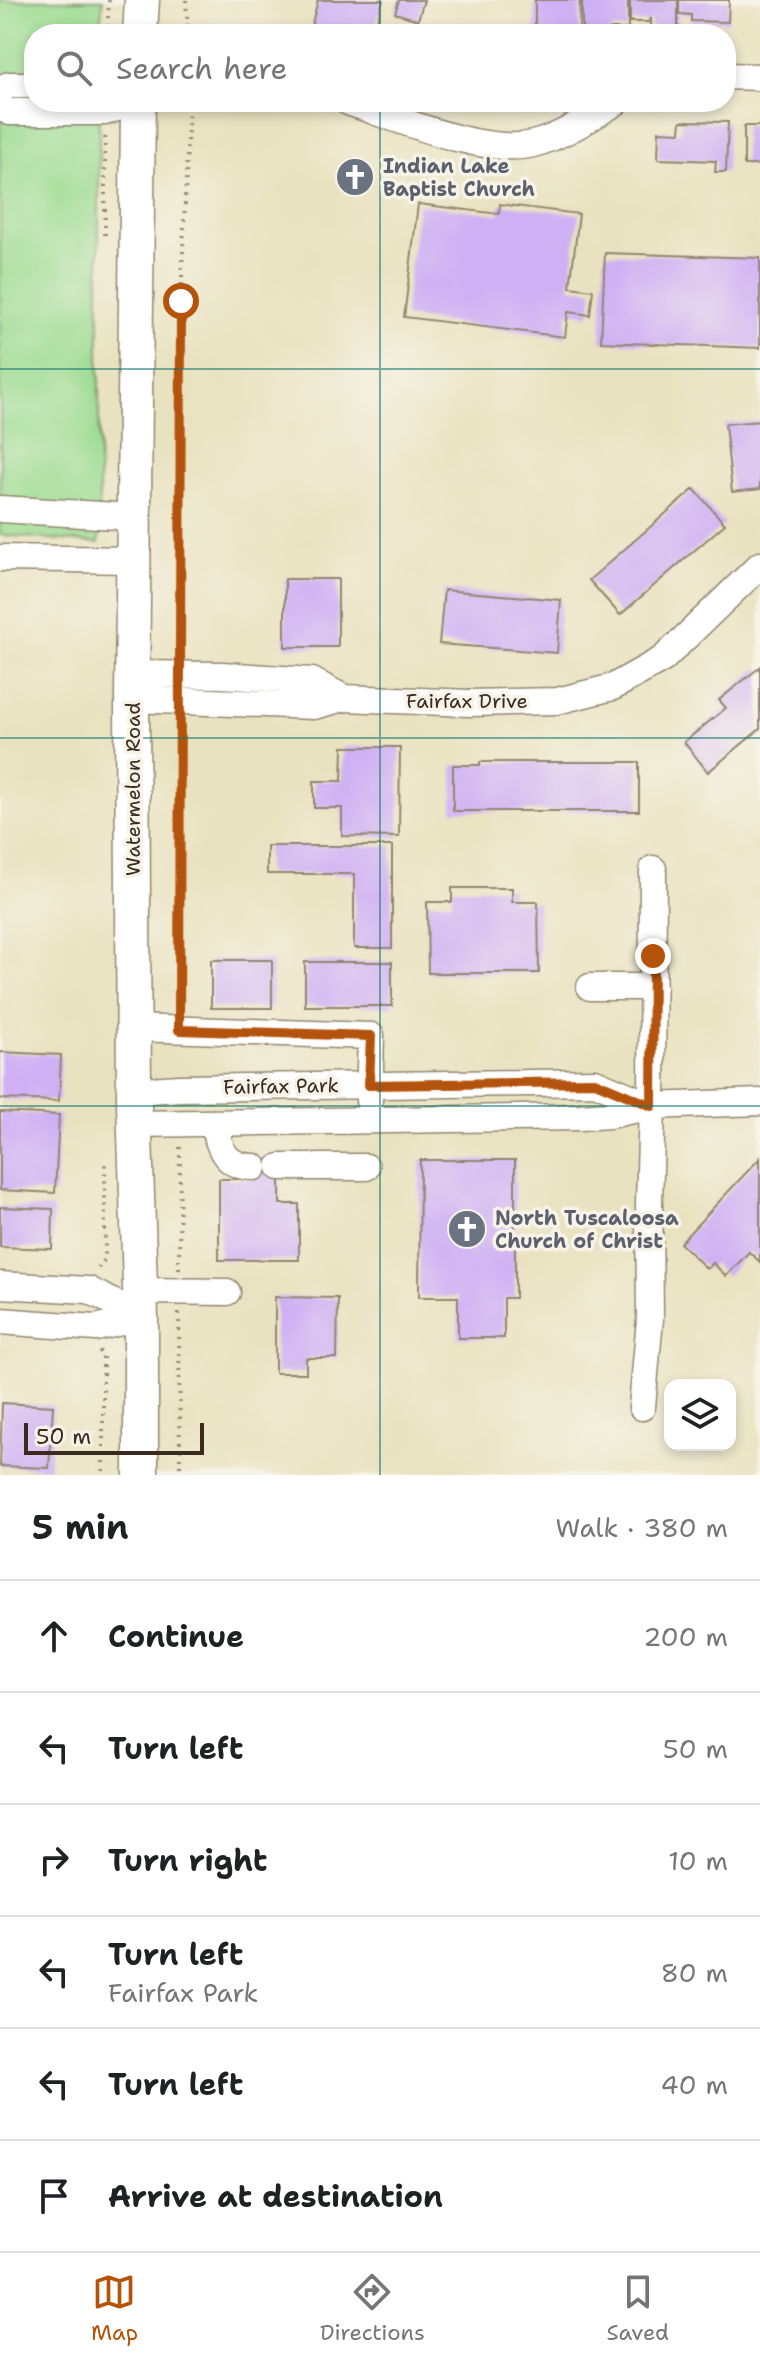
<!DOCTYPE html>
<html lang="en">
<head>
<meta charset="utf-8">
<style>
  :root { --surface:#fff; --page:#f2f2f2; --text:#202124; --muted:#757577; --line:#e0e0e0; --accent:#b45309 }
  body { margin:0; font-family:"Shantell Sans",sans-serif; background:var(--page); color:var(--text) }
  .controls { position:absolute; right:24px; bottom:24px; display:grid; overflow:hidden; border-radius:16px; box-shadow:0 4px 12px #0003 }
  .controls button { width:72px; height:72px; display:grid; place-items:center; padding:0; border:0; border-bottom:2px solid var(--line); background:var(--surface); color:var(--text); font:40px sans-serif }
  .scale { position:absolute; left:24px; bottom:20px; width:180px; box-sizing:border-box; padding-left:8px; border:4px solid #3b2a1e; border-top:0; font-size:22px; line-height:28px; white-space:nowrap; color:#3b2a1e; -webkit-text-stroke:6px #f7f3e8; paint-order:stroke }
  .stop { position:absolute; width:24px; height:24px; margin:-18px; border:6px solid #b45309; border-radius:50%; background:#fff }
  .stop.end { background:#b45309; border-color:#fff; box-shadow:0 2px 8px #0008 }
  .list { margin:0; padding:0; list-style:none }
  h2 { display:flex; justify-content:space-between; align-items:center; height:104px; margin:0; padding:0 32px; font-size:34px }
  h2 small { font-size:26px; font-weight:400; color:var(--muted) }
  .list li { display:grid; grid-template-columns:52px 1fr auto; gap:24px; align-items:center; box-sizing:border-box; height:112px; padding:0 32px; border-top:2px solid var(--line) }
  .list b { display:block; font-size:30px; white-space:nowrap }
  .list p { margin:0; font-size:26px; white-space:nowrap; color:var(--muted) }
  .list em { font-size:26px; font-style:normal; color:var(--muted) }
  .icon { flex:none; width:44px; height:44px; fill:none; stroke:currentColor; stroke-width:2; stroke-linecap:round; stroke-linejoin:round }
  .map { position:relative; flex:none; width:760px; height:1475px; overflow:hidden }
  .search { position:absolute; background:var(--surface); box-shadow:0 4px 12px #0003; left:24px; right:24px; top:24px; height:88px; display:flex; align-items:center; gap:20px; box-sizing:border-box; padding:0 28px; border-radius:32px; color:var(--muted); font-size:30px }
  .sheet { height:776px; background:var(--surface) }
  nav { display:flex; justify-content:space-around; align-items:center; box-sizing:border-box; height:112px; border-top:2px solid var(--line); background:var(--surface); font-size:22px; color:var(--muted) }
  nav a { display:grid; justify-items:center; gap:4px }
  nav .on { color:var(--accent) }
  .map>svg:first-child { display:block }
  .green { fill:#9bdb91; stroke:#6b8258; stroke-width:2 }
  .building { fill:#cfb0f4 }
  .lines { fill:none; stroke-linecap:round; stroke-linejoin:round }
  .minor-casing { stroke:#92866f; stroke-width:29 }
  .major-casing { stroke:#92866f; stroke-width:37 }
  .path { stroke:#92866f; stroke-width:4; stroke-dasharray:2 6; stroke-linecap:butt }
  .minor { stroke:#fff; stroke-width:26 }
  .major { stroke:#fff; stroke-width:34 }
  .route { stroke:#b45309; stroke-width:10 }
  .grid { fill:none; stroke:#0f766e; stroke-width:2; stroke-opacity:0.55 }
  .labels { text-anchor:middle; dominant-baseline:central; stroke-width:7; stroke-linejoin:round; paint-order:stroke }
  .worship-label { font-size:20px; font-weight:bold; fill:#5b616d; stroke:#f7f3e8; text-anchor:start }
  .street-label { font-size:20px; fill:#3b2a1e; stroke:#f7f3e8 }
</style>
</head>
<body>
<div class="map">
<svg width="760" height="1475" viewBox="0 0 760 1475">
  <rect width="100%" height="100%" fill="#f7f3e8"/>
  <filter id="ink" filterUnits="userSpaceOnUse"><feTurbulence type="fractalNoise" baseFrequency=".0125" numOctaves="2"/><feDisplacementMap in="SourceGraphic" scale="16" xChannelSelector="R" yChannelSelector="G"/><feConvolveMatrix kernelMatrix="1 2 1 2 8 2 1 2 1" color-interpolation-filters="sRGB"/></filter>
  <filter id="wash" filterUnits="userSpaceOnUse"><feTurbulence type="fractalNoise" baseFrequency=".006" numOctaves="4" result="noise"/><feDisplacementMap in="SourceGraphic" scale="32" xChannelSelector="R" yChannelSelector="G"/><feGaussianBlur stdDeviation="1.8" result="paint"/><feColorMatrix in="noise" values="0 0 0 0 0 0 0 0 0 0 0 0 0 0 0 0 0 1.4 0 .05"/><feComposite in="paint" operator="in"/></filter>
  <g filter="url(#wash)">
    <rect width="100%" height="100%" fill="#e9e2c0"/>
    <polygon class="green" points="0,0 103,0 99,34 34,34 34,102 99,102 99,543 0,535"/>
    <g id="blocks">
      <g class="building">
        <polygon points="318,0 383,0 373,34 322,34 310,31"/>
        <polygon points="399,0 424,0 418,20 395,13"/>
        <polygon points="535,0 580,0 579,34 535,34"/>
        <polygon points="582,0 628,0 628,29 611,29 611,34 582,34"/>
        <polygon points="630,0 678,0 678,27 651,27 651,18 649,22 630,22"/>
        <polygon points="679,0 729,0 728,22 691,21 691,15 679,14"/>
        <polygon points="681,121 728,122 726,172 715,172 716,161 658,159 659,131 680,132"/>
        <rect x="744" y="126" width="16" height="39"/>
        <polygon points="418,204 499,214 500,204 579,214 570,287 593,290 590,315 568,312 565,337 404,317"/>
        <polygon points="605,253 760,258 760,348 601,342"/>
        <polygon points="760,421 760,489 732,492 725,424"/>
        <polygon points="694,489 725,524 620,615 589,580"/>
        <rect x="285" y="579" width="53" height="68"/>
        <polygon points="444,590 561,600 557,653 439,644"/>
        <polygon points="760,667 760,729 708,772 684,742 726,708 719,700"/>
        <polygon points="343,747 400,747 399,837 342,836 342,808 314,808 314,781 342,781"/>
        <polygon points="480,762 639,762 639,811 453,811 453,765 480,765"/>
        <polygon points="267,846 392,846 392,948 354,948 354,874 267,874"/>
        <polygon points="452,888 512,888 512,902 538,902 539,973 428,973 427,902 452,902"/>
        <rect x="211" y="960" width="61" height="48"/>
        <rect x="305" y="962" width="87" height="44"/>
        <polygon points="0,1052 61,1055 59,1101 0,1099"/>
        <polygon points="0,1112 59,1115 55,1193 0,1190"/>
        <polygon points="760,1158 760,1262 749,1252 726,1276 713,1263 707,1269 680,1243"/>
        <polygon points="254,1160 280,1160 280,1204 299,1204 299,1260 219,1260 219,1179 254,1179"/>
        <polygon points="420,1160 515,1160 515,1298 504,1298 504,1338 458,1338 458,1297 419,1297"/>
        <polygon points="0,1207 53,1209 52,1249 0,1247"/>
        <polygon points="275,1297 338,1298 337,1358 306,1358 306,1373 275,1373"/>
        <polygon points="2,1403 53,1406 49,1468 0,1466"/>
      </g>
    </g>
  </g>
  <g filter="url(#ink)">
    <use href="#blocks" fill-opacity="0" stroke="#92866f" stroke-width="2"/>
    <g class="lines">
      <g class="minor-casing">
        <g id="minor">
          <polyline points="726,76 760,77"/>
          <polyline points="0,89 9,85 34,85"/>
          <path d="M348,102C396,118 484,156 533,144C561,137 592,117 616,102"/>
          <polyline points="0,107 9,112 105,112 135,102"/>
          <polyline points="0,509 133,517"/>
          <polyline points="0,558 132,560"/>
          <polyline points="132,674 222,675 312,681 344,698 470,703 557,701 613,687 663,659 760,565"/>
          <polyline points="132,699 314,706 344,698"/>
          <polyline points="590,987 653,987"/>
          <polyline points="134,1028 371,1036 369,1101"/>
          <polyline points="134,1091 179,1088 595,1082 652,1106 760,1102"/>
          <path d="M213,1123C220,1147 223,1167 254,1167"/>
          <polyline points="135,1124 580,1117 609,1115 652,1106"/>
          <polyline points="280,1167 366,1167"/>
          <polyline points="0,1285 89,1290 141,1317"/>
          <polyline points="140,1291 227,1292"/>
          <polyline points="0,1321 96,1328 141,1317"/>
          <polyline points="642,1407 650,1319 649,1202 652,1106 653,869"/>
        </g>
      </g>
      <g class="major-casing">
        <g id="major">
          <polyline points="140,34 142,0"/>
          <polyline points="138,102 132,699 134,1103 141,1317 141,1475"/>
        </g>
      </g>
      <g class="path">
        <polyline points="186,0 188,34"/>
        <polyline points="107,34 109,0"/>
        <polyline points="105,235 105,135"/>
        <polyline points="180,653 181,301 189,102"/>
        <polyline points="179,1005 181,725"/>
        <polyline points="98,1268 105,1259 105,1163"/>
        <polyline points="179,1269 180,1145"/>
        <polyline points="179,1313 180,1475"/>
        <polyline points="99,1351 103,1354 103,1475"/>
      </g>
      <use href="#minor" class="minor"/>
      <use href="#major" class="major"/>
    </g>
  </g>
  <g class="lines" filter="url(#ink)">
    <polyline class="route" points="181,301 179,1030 371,1036 369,1085 595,1082 652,1106 653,956"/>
  </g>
  <path class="grid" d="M380,0V34M380,102V1475M0,369H760M0,738H760M0,1106H760"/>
  <defs>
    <g id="church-disc" transform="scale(2)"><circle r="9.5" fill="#6b7280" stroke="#f7f3e8"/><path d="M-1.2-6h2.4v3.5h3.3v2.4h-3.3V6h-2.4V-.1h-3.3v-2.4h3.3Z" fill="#fff"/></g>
  </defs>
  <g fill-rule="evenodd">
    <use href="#church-disc" x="355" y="177"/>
    <use href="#church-disc" x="467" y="1229"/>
  </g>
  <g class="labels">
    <g class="worship-label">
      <text x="383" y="166">Indian Lake<tspan x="383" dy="23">Baptist Church</tspan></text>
      <text x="495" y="1218">North Tuscaloosa<tspan x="495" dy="23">Church of Christ</tspan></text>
    </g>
    <g class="street-label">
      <text x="467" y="701">Fairfax Drive</text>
      <text transform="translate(133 789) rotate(-90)">Watermelon Road</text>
      <text transform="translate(281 1086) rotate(-1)">Fairfax Park</text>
    </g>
  </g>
</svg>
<div class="controls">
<button><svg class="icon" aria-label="layers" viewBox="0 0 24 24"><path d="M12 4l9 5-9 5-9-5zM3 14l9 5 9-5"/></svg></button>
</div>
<div class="scale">50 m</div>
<div class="stop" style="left:181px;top:301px"></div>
<div class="stop end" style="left:653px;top:956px"></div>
<div class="search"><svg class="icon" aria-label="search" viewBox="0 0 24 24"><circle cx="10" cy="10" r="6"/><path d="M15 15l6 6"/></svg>Search here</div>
</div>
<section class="sheet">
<h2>5 min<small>Walk · 380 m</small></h2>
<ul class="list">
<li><svg class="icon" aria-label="ahead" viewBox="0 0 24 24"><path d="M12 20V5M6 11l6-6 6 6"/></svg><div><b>Continue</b></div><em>200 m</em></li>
<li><svg class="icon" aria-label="left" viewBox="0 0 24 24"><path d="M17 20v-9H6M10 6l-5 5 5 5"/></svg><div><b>Turn left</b></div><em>50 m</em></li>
<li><svg class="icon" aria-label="right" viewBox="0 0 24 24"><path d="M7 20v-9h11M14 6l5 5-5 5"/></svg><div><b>Turn right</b></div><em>10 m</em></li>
<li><svg class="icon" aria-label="left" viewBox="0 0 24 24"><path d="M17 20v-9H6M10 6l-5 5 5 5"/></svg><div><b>Turn left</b><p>Fairfax Park</p></div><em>80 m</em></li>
<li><svg class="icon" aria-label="left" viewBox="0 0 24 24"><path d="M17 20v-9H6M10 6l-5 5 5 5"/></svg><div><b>Turn left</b></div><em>40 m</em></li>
<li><svg class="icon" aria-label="arrive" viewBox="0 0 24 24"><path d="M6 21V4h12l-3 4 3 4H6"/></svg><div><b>Arrive at destination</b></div></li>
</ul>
</section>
<nav>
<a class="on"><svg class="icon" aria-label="map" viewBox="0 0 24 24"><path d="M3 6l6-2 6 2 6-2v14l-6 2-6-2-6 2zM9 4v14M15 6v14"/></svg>Map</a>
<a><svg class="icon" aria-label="directions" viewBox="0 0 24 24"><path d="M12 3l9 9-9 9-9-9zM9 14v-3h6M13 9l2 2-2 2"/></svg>Directions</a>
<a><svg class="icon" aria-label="saved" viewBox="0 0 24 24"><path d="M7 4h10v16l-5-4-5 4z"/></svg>Saved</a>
</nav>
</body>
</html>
